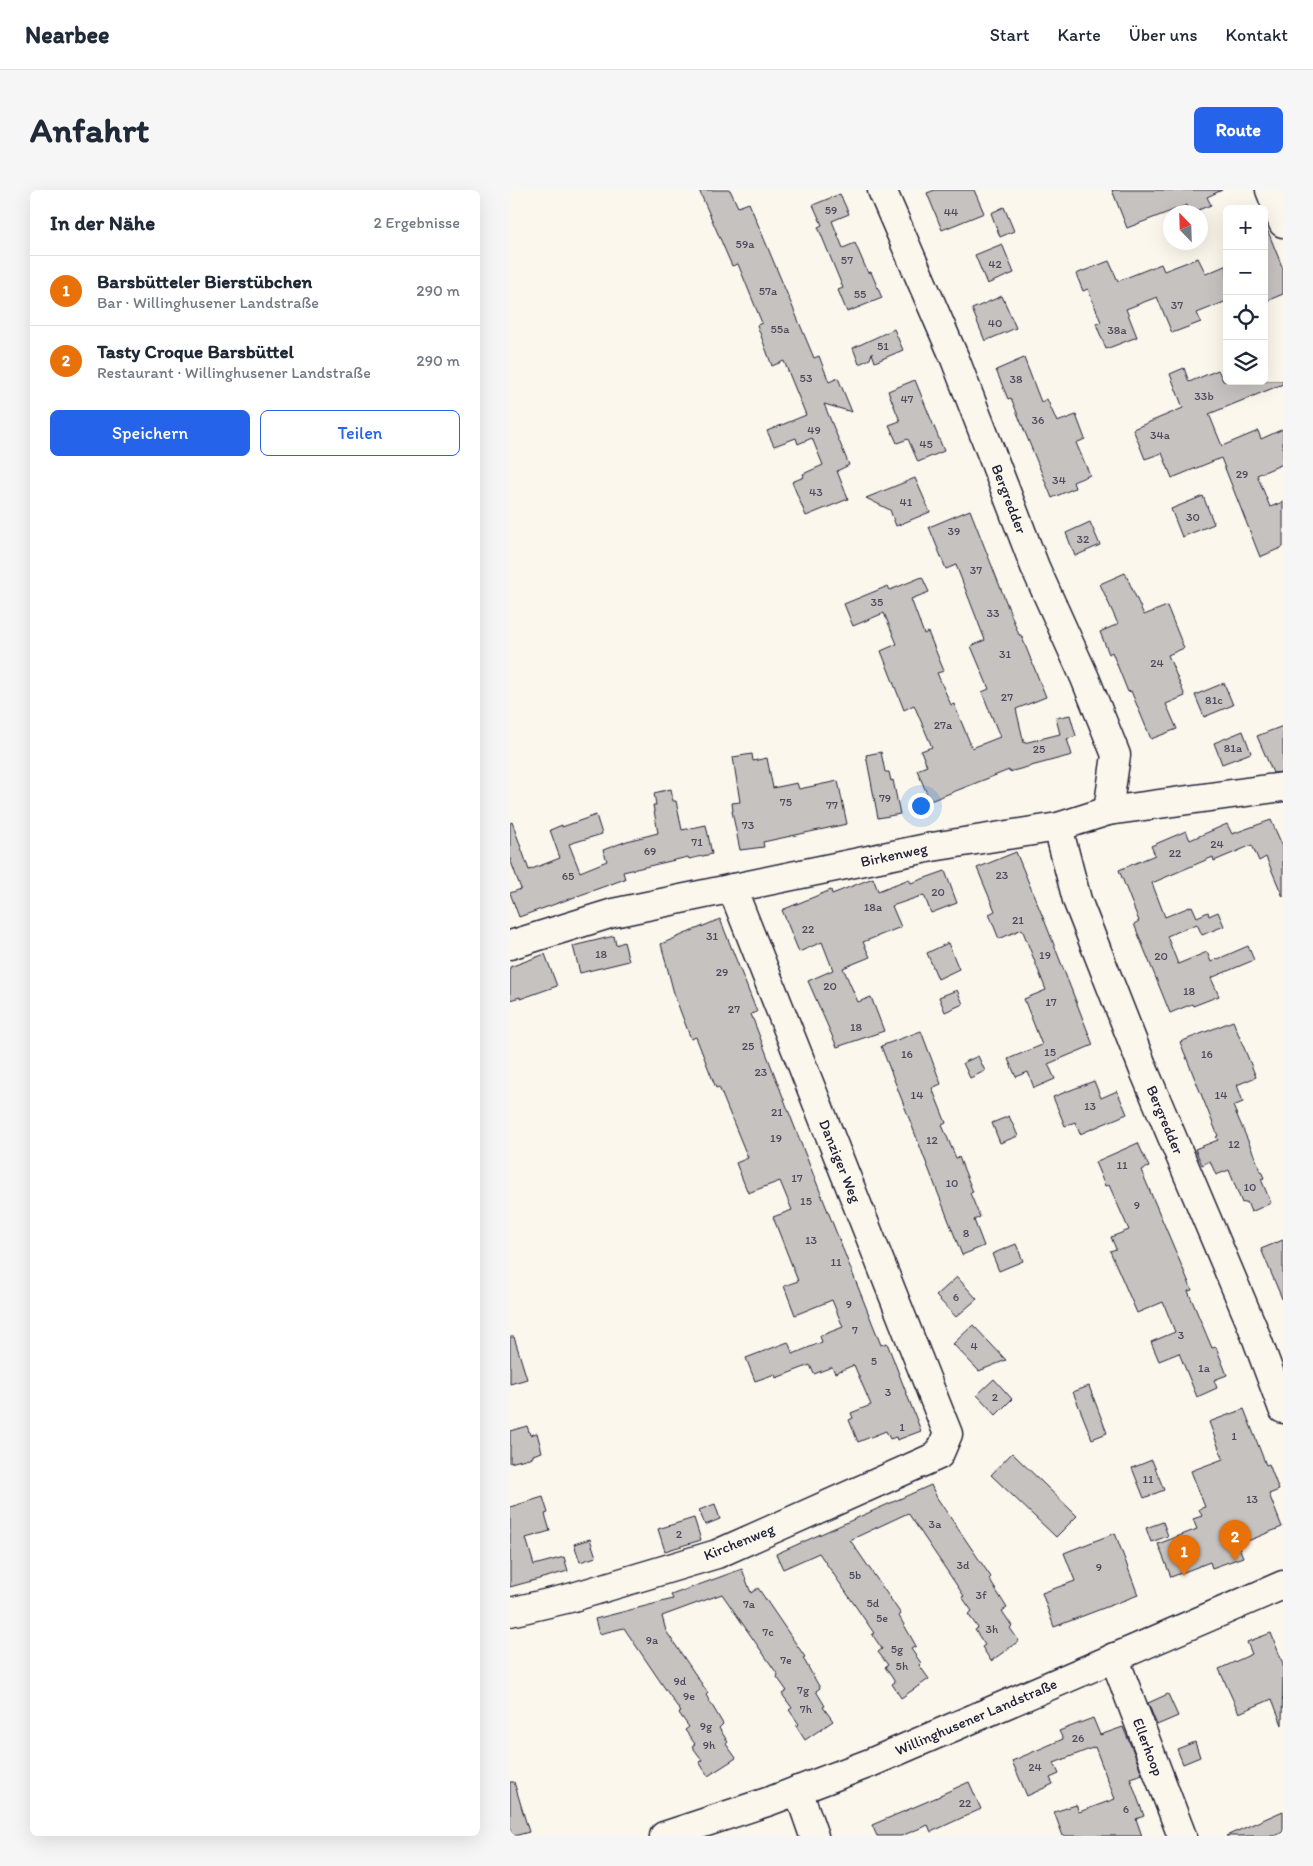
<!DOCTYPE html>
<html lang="de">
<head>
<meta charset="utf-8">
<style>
  :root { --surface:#fff; --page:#f6f6f7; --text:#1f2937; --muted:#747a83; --line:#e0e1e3; --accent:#2563eb }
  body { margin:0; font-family:Itim,sans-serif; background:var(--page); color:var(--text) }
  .controls { position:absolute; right:15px; top:15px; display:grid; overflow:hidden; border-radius:8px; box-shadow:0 5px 20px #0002 }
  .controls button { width:45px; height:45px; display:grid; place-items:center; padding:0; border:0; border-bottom:1px solid var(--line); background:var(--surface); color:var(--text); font:25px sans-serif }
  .compass { position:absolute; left:653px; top:15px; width:45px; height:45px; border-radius:50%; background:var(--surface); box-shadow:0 5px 20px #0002; rotate:337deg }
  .you { position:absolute; left:410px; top:615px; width:18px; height:18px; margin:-12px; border:4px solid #fff; border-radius:50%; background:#1a73e8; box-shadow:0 0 0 8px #1a73e833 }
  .badge { display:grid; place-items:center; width:32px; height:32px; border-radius:50%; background:var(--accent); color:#fff; font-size:16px; font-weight:700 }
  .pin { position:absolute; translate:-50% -41px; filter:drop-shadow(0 1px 2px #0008) }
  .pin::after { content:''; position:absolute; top:26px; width:18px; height:15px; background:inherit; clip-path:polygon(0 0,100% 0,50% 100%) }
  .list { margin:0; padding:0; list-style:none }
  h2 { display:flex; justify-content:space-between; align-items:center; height:65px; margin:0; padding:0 20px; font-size:21px }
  h2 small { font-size:16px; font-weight:400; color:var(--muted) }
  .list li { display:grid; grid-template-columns:32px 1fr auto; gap:15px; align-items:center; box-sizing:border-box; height:70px; padding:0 20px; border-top:1px solid var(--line) }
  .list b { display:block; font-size:19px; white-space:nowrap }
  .list p { margin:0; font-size:16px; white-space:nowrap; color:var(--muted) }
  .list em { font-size:16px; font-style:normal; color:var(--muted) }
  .actions { display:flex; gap:10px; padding:15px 20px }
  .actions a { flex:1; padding:11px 0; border:1px solid var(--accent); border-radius:8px; text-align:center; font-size:18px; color:var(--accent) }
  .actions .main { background:var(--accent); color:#fff }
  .icon { flex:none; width:28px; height:28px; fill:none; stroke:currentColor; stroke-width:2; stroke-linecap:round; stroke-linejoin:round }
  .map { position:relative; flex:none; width:773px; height:1646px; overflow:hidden; border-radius:8px }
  header { display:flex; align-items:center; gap:30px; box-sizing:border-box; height:70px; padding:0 25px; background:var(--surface); border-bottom:1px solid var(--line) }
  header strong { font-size:24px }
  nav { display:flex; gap:28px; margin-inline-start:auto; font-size:18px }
  .intro { display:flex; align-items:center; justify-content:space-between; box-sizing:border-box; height:120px; padding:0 30px }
  h1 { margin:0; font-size:35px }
  .button { padding:12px 22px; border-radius:8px; background:var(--accent); color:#fff; font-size:18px; font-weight:700 }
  main { display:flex; gap:30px; padding:0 30px }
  aside { flex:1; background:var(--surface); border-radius:8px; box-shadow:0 5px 20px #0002 }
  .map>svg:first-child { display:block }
  .building { fill:#c6c2c0; stroke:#22223b }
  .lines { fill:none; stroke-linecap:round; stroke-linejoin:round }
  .minor-casing { stroke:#22223b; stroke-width:31 }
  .minor { stroke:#fbf7ec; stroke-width:28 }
  .labels { text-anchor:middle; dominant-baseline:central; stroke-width:4; stroke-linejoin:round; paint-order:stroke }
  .number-label { font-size:12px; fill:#4b4a5c }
  .street-label { font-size:15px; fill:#22223b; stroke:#fbf7ec }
</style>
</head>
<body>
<header>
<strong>Nearbee</strong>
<nav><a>Start</a><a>Karte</a><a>Über uns</a><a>Kontakt</a></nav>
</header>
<div class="intro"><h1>Anfahrt</h1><a class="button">Route</a></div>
<main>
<aside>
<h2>In der Nähe<small>2 Ergebnisse</small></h2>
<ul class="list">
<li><span class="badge" style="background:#e8710a">1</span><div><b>Barsbütteler Bierstübchen</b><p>Bar · Willinghusener Landstraße</p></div><em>290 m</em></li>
<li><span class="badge" style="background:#e8710a">2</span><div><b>Tasty Croque Barsbüttel</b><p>Restaurant · Willinghusener Landstraße</p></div><em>290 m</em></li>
</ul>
<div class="actions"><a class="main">Speichern</a><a>Teilen</a></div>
</aside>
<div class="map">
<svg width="773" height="1646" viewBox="0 0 773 1646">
  <rect width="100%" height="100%" fill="#fbf7ec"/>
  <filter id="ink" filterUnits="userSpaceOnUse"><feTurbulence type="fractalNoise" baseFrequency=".02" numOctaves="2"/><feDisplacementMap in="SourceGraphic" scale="10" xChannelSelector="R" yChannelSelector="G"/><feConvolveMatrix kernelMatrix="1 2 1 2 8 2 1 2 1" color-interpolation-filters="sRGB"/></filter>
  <g filter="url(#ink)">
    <g class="building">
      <polygon points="189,0 220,0 228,17 239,13 304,168 309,166 319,192 328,188 342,222 314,214 339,275 327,281 338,309 296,326 282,292 294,287 293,284 313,275 302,248 288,254 286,248 264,256 257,241 296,225 274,171 262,176 247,135 252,133 228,74 222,76"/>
      <polygon points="425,0 464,0 474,23 432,40 417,3"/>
      <polygon points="602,0 712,0 697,7 701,15 683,22 680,22 677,15 617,38"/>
      <polygon points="330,4 339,24 322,31 333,58 345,53 358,83 361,82 372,108 337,122 328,100 333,98 308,37 312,35 303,15"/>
      <polygon points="494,17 504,41 490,47 481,23"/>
      <polygon points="755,34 773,79 773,104 754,112"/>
      <polygon points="492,54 504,83 477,94 465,65"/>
      <polygon points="688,68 696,84 717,75 717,111 687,123 691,132 662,143 647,107 616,119 627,147 596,159 586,134 591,132 578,99 573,101 566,84 599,71 608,91 651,74 654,81"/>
      <polygon points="492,106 506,138 475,151 462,119"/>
      <polygon points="384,139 393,160 365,172 362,163 360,169 349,174 343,158"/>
      <polygon points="514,168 531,212 537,209 547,232 566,225 575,249 566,253 580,285 563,292 565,298 542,308 501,208 498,209 486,180"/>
      <polygon points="674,178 679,192 708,180 713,191 773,191 773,194 699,224 712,256 748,241 751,249 773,239 773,274 747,285 760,317 773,312 773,357 750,367 711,268 662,288 652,263 635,269 623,239 673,218 660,184"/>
      <polygon points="405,190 434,261 408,272 398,249 387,253 379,235 390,231 378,201"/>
      <polygon points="405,288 420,322 386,336 380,320 356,308"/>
      <polygon points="693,306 704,334 672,347 661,319"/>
      <polygon points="460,320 509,445 511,445 536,507 506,519 514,553 550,544 546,528 560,525 566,546 557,549 562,565 499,582 499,580 420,611 407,580 417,576 411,561 422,557 404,515 394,520 371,461 387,454 374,423 343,436 334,414 378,396 380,400 412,387 419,402 401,409 414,444 418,442 434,481 427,483 441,515 444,514 462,558 490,547 472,502 479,499 461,456 475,450 446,375 436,379 419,337"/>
      <polygon points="580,332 590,355 565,366 556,343"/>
      <polygon points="615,383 634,425 657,416 674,458 658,465 675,506 656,514 667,539 641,549 621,501 618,502 602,462 599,464 590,442 608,434 590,394"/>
      <polygon points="714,493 723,515 694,527 685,505"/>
      <polygon points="773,536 773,582 763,583 747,546"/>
      <polygon points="733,541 741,563 712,574 704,553"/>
      <polygon points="371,562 375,582 379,582 381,591 383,590 390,624 368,628 356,565"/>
      <polygon points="242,564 243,571 257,568 263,598 287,593 289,599 328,591 337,634 253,652 254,657 230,660 222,621 223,621 222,613 230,612 223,567"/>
      <polygon points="161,599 163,611 166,611 172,640 196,635 202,664 179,669 178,667 113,682 115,689 9,727 0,703 11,699 0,669 0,633 2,632 19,680 50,668 40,640 52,635 52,637 86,625 92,644 59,654 70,682 97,671 93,660 117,651 148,643 143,615 146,615 144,603"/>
      <polygon points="761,630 773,657 773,707 756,667 749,671 742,655 704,671 703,667 642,693 655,727 682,716 687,727 698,722 699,726 708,722 714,736 692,745 687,734 657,746 668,774 697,762 701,772 738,756 744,770 701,788 709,806 683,816 682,814 660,823 624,734 629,731 609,680 645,665 641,656 676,641 680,650 717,634 722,644"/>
      <polygon points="506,662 537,737 583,855 538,874 545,889 524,898 518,882 506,887 498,869 532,855 514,809 536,800 512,739 489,749 479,724 485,721 467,678"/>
      <polygon points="435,681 447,713 421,723 414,705 382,716 391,737 353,752 360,767 333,778 348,812 361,807 374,841 327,857 298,791 323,780 312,752 289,762 272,720 321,700 322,704 363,688 368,701 399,689 401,693"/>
      <polygon points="210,729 247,822 241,824 292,956 371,1155 377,1153 411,1241 387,1250 386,1247 380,1249 376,1241 348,1252 339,1230 343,1228 341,1223 361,1215 344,1175 325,1183 322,1177 304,1184 300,1175 266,1188 265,1184 245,1191 236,1168 278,1152 283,1164 312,1152 310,1146 333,1137 322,1110 285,1125 274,1096 288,1091 263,1027 282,1020 270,991 238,1003 226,973 238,968 209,897 206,898 186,847 181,849 165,807 151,754"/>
      <polygon points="104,746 106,755 114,752 119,771 70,783 63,756"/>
      <polygon points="438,753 449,779 428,789 417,763"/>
      <polygon points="35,764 47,796 10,809 10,807 0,810 0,777"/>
      <polygon points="447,800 453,814 435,822 429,807"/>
      <polygon points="723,831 746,887 727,895 733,912 723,916 754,988 751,989 761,1013 741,1022 737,1012 732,1013 719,980 706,985 700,971 692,975 685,959 708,950 706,947 708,946 670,852"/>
      <polygon points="411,841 431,894 422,898 436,933 432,935 446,968 449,967 463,1002 460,1003 470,1027 464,1030 474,1056 452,1065 371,856"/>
      <polygon points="468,866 475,881 460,888 453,873"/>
      <polygon points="584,891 591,908 607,901 617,924 570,944 565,932 555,936 543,907"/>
      <polygon points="499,926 508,946 490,953 482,933"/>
      <polygon points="628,953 639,977 631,980 682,1100 678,1101 702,1158 706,1157 717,1185 704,1190 707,1198 687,1207 669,1163 649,1171 641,1152 665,1142 653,1112 627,1123 600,1061 606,1059 601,1047 619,1040 599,995 595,996 585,972"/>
      <polygon points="773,1050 773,1111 751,1059"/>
      <polygon points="506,1054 513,1071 489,1081 482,1064"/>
      <polygon points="447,1087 467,1109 446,1127 426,1106"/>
      <polygon points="463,1135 496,1170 469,1181 443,1154"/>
      <polygon points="0,1147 4,1147 17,1189 0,1194"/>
      <polygon points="484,1189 502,1209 486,1225 467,1205"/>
      <polygon points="579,1196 597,1243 582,1249 563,1202"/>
      <polygon points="734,1219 756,1275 759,1274 769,1300 759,1304 772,1337 728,1355 733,1367 702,1378 700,1372 661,1387 648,1354 687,1339 683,1329 692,1326 689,1319 695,1317 681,1281 713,1269 699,1232"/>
      <polygon points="17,1236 20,1245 27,1243 32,1262 23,1265 23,1267 0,1273 0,1241"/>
      <polygon points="502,1263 567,1326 546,1347 481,1285"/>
      <polygon points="642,1270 654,1300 634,1308 622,1278"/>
      <polygon points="421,1295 427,1308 481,1387 479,1389 497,1418 492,1421 502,1436 500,1438 509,1451 481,1471 472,1457 475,1455 465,1440 468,1438 458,1424 462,1421 452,1407 454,1406 398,1323 340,1350 391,1424 389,1426 406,1456 401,1459 411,1473 409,1475 419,1489 391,1508 382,1494 385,1492 375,1477 378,1475 368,1462 372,1459 362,1444 364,1443 309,1363 273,1379 266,1364"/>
      <polygon points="33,1307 38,1323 35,1324 40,1341 16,1348 24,1375 54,1367 58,1381 0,1397 0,1317"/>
      <polygon points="205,1314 210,1329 195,1335 189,1320"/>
      <polygon points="184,1328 191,1350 155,1361 148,1339"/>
      <polygon points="653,1332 658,1346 641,1352 636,1338"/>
      <polygon points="605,1343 628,1405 544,1437 532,1403 565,1391 554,1363"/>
      <polygon points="80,1349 86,1367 70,1372 64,1354"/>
      <polygon points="232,1379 241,1403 248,1398 295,1467 293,1468 310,1498 306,1501 315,1516 313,1517 323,1531 295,1550 286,1536 289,1534 279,1520 282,1518 272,1504 277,1501 267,1487 268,1485 212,1404 152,1426 156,1441 198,1503 196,1505 213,1534 209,1538 218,1552 216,1554 226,1568 198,1586 189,1572 192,1570 182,1556 185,1554 175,1540 179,1537 169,1523 171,1522 114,1438 89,1444 85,1429 163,1409 161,1405"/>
      <polygon points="761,1443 773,1474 772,1535 762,1509 729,1523 709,1479 742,1464 737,1452"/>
      <polygon points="658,1504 668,1526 647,1535 638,1513"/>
      <polygon points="583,1528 590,1545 613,1537 624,1563 632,1584 620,1588 634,1626 626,1629 632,1646 553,1646 544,1622 566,1615 569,1622 605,1609 585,1557 544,1573 549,1584 540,1588 543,1594 517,1606 502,1571 553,1549 549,1541"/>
      <polygon points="685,1552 690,1567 673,1574 667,1559"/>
      <polygon points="0,1592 4,1592 19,1642 4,1646 0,1646"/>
      <polygon points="459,1592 471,1619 421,1642 418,1635 391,1646 367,1646 362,1635 430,1606 430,1605"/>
      <polygon points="773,1621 773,1642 764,1646 716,1646"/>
    </g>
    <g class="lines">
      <g class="minor-casing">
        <g id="minor">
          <polyline points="372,0 445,169 525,377 575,488 606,565 598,621"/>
          <polyline points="760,0 773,33"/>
          <polyline points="548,637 567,710 635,883 742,1136 773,1219"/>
          <polyline points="0,755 103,723 422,657 548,637 598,621 773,597"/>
          <polyline points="0,1422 60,1408 207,1364 429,1265 438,1244 222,698"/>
          <polyline points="604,1467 672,1646"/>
          <polyline points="288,1600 304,1646"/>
          <polyline points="154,1646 260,1611 360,1573 773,1395"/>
        </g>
      </g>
      <use href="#minor" class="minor"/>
    </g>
  </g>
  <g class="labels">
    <g class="number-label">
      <text x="321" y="20">59</text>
      <text x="441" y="22">44</text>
      <text x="235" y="54">59a</text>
      <text x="337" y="70">57</text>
      <text x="485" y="74">42</text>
      <text x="258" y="101">57a</text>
      <text x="350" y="104">55</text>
      <text x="667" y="115">37</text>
      <text x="485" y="133">40</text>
      <text x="270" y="139">55a</text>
      <text x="607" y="140">38a</text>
      <text x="373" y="156">51</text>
      <text x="296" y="188">53</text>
      <text x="506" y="189">38</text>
      <text x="694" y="206">33b</text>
      <text x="397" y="209">47</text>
      <text x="528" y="230">36</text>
      <text x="304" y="240">49</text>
      <text x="650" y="245">34a</text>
      <text x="416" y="254">45</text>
      <text x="732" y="284">29</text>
      <text x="549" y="290">34</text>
      <text x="306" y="302">43</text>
      <text x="396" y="312">41</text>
      <text x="683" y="327">30</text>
      <text x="444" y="341">39</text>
      <text x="573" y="349">32</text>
      <text x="466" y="380">37</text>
      <text x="367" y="412">35</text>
      <text x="483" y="423">33</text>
      <text x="495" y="464">31</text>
      <text x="647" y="473">24</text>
      <text x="497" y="507">27</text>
      <text x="704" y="510">81c</text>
      <text x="433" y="535">27a</text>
      <text x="723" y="558">81a</text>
      <text x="529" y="559">25</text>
      <text x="375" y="608">79</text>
      <text x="276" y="612">75</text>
      <text x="322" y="615">77</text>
      <text x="238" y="635">73</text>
      <text x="187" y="652">71</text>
      <text x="707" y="654">24</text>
      <text x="140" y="661">69</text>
      <text x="665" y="663">22</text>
      <text x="492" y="685">23</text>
      <text x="58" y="686">65</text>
      <text x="428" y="702">20</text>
      <text x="363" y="717">18a</text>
      <text x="508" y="730">21</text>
      <text x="298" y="739">22</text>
      <text x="202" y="746">31</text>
      <text x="91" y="764">18</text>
      <text x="535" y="765">19</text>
      <text x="651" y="766">20</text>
      <text x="212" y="782">29</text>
      <text x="320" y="796">20</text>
      <text x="679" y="801">18</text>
      <text x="541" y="812">17</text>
      <text x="224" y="819">27</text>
      <text x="346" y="837">18</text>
      <text x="238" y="856">25</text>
      <text x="540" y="862">15</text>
      <text x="397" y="864">16</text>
      <text x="697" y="864">16</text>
      <text x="251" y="882">23</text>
      <text x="407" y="905">14</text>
      <text x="711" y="905">14</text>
      <text x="580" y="916">13</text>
      <text x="267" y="922">21</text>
      <text x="266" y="948">19</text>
      <text x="422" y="950">12</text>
      <text x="724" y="954">12</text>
      <text x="612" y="975">11</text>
      <text x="287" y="988">17</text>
      <text x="442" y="993">10</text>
      <text x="740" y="997">10</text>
      <text x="296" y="1011">15</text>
      <text x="627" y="1015">9</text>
      <text x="456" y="1043">8</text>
      <text x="301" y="1050">13</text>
      <text x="326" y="1072">11</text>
      <text x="446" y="1107">6</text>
      <text x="339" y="1114">9</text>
      <text x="345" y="1140">7</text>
      <text x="671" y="1145">3</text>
      <text x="464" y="1156">4</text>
      <text x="364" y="1171">5</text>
      <text x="694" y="1178">1a</text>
      <text x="378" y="1202">3</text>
      <text x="485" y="1207">2</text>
      <text x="392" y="1237">1</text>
      <text x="724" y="1246">1</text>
      <text x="638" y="1289">11</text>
      <text x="742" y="1309">13</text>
      <text x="425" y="1334">3a</text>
      <text x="169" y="1344">2</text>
      <text x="453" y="1375">3d</text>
      <text x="589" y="1377">9</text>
      <text x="345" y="1385">5b</text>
      <text x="471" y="1405">3f</text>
      <text x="363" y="1413">5d</text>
      <text x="239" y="1414">7a</text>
      <text x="372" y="1428">5e</text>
      <text x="482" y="1439">3h</text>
      <text x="258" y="1442">7c</text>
      <text x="142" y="1450">9a</text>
      <text x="387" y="1459">5g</text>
      <text x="276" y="1470">7e</text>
      <text x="392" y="1476">5h</text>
      <text x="170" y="1491">9d</text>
      <text x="293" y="1500">7g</text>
      <text x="179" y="1506">9e</text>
      <text x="296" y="1519">7h</text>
      <text x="196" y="1536">9g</text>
      <text x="568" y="1548">26</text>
      <text x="199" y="1555">9h</text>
      <text x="525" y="1577">24</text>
      <text x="455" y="1613">22</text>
      <text x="616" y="1619">6</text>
    </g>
    <g class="street-label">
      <text transform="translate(499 309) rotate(69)">Bergredder</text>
      <text transform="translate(384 665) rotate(-12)">Birkenweg</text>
      <text transform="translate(655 930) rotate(67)">Bergredder</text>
      <text transform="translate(330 971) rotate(68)">Danziger Weg</text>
      <text transform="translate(229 1352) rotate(-22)">Kirchenweg</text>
      <text transform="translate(466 1527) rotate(-23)">Willinghusener Landstraße</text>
      <text transform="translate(638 1557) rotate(69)">Ellerhoop</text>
    </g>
  </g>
</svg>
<div class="controls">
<button>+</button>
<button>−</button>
<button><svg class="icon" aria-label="locate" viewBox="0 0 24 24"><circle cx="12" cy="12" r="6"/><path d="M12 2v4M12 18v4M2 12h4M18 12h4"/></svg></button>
<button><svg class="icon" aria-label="layers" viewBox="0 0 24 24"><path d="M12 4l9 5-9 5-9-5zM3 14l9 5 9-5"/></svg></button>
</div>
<svg class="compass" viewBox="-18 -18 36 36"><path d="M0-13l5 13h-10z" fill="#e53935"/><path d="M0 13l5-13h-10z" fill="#747a83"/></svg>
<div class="you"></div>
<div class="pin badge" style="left:674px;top:1386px;background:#e8710a">1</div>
<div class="pin badge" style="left:725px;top:1371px;background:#e8710a">2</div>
</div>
</main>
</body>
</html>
